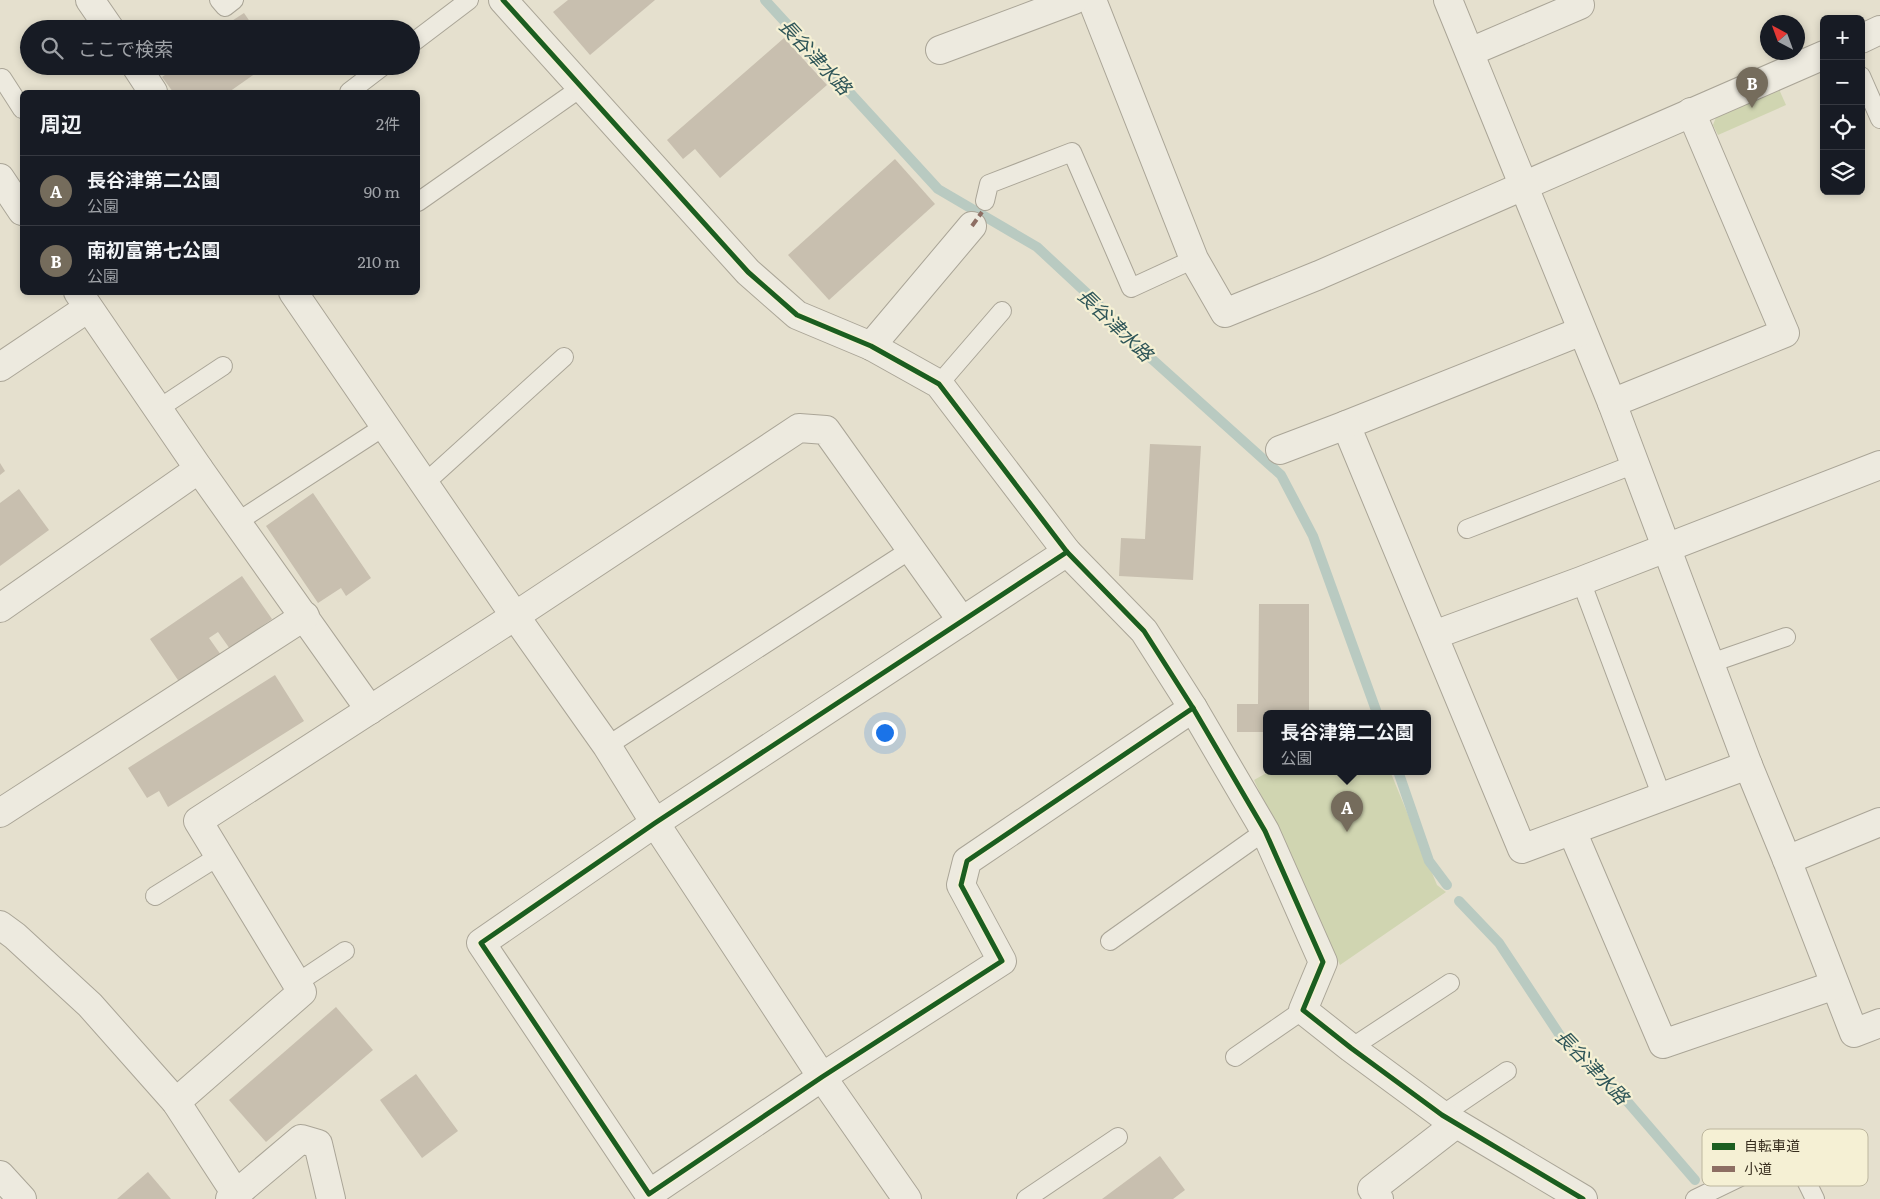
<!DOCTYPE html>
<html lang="ja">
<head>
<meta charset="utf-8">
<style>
  :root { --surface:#171b24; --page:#242831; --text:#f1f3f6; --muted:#9ea1a6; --line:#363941; --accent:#756c5c }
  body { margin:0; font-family:Literata,"Noto Sans JP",serif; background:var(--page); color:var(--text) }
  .controls { position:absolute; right:15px; top:15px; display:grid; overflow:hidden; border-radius:8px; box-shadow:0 2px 8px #0003 }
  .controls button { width:45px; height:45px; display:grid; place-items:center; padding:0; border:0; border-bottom:1px solid var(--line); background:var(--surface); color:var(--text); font:25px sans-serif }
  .compass { position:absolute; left:1760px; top:15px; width:45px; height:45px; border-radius:50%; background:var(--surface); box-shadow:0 2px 8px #0003; rotate:319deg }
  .you { position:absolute; left:884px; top:732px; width:18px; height:18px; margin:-12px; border:4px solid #fff; border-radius:50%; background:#1a73e8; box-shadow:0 0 0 8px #1a73e833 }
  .badge { display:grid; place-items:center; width:32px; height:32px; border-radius:50%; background:var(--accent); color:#fff; font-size:16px; font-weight:700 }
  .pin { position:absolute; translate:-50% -41px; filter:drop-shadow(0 1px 2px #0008) }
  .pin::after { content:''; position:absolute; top:26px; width:18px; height:15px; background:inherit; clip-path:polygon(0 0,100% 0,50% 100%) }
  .popup { position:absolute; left:1263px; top:710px; width:168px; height:65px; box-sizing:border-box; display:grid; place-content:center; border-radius:8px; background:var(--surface); filter:drop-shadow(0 1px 4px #0005); font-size:16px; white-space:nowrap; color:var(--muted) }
  .popup b { font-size:19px; color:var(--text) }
  .popup::after { content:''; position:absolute; left:50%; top:100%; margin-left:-10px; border:10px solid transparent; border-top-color:var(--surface) }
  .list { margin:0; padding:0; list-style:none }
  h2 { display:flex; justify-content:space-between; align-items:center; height:65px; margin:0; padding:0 20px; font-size:21px }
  h2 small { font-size:16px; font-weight:400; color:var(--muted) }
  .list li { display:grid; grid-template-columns:32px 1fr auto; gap:15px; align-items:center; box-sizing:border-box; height:70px; padding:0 20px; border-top:1px solid var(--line) }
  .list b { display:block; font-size:19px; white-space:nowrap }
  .list p { margin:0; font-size:16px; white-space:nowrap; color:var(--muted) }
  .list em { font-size:16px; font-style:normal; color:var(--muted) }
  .icon { flex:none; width:28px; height:28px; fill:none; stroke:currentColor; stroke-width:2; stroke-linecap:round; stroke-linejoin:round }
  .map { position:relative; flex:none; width:1880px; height:1199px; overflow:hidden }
  .search { position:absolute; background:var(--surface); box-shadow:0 2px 8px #0003; left:20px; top:20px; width:400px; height:55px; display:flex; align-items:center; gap:12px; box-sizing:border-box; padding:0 18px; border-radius:28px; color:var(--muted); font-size:19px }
  .panel { position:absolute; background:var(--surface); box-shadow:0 2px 8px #0003; left:20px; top:90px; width:400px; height:205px; border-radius:8px }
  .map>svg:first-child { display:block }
  .green { fill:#d0d5b1 }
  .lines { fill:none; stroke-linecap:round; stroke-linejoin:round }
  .stream { stroke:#b9cac1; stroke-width:10 }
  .building { fill:#c8bfaf }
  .service-casing { stroke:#aaa597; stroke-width:20 }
  .minor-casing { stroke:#aaa597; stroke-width:30 }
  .service { stroke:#edeadf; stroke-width:18 }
  .minor { stroke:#edeadf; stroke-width:28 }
  .quiet { stroke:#8d6e63; stroke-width:4; stroke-dasharray:8 4; stroke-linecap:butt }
  .cycleway-casing { stroke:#f5f0d4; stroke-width:8 }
  .cycleway { stroke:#1b5e20; stroke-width:5 }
  .labels { text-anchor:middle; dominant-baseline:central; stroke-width:4.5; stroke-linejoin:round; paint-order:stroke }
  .water-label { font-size:19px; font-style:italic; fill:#2e5558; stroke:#f5f0d4 }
  .key { fill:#f5f0d4; stroke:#bcb69e; stroke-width:1 }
  .key-label { font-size:14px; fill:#382e1f }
</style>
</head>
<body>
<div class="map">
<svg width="1880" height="1199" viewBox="0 0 1880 1199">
  <rect width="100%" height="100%" fill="#e5e0ce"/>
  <g class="green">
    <polygon points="1778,87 1786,105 1718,135 1713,125 1718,112"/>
    <polygon points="1270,771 1390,771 1437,885 1446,892 1340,965 1254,780"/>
  </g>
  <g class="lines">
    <g class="stream">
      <polyline points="765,0 938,189 1037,247 1093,299 1144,352 1281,475 1313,536 1377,713"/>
      <polyline points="1398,771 1429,861 1447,885"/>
      <polyline points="1459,901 1499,943 1563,1040 1626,1100 1695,1180"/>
    </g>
  </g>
  <g class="building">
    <polygon points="568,0 655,0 590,55 553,12"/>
    <polygon points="244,13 255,29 226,29 224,26"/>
    <polygon points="784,38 827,85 720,178 695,149 683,159 667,140"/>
    <polygon points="178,66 266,66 229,92 173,92 162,77"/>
    <polygon points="895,159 935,204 829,300 788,255"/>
    <polygon points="1150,444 1201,446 1193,580 1119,576 1121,538 1145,539"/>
    <polygon points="0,463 5,471 0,475"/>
    <polygon points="19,489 49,530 0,566 0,503"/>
    <polygon points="313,493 371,578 346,596 341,588 318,603 266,526"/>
    <polygon points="242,576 272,619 230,649 218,632 209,638 221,655 180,683 150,639"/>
    <polygon points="1259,604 1309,604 1309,713 1267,713 1267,732 1237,732 1237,704 1258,704"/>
    <polygon points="275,675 304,721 168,807 159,791 147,798 128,768"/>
    <polygon points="336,1007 373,1050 266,1142 229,1100"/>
    <polygon points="416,1074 458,1131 422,1158 380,1100"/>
    <polygon points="1160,1156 1185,1190 1173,1199 1102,1199"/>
    <polygon points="148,1172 171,1199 117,1199"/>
  </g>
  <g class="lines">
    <g class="service-casing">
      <g id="service">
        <polyline points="219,0 225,7 234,0"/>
        <polyline points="411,44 469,0"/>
        <polyline points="1861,76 1880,119"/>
        <polyline points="2,78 22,109"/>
        <polyline points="349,92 383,66"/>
        <polyline points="985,201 989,184 1072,152 1131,288 1194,259"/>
        <polyline points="418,202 582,87"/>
        <polyline points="939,384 1002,311"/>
        <polyline points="158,409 223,366"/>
        <polyline points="425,483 564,357"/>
        <polyline points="237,522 385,426"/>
        <polyline points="1467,529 1635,464"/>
        <polyline points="1581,581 1662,797"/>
        <polyline points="1711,663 1786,637"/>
        <polyline points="607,746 910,550"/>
        <polyline points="155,896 219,856"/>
        <polyline points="1110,941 1265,831"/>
        <polyline points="297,983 345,951"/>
        <polyline points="1351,1048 1450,983"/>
        <polyline points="1235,1057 1303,1010"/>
        <polyline points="1442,1115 1507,1071"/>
        <polyline points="1026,1199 1118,1137"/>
        <polyline points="1695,1199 1792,1152 1815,1199"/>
      </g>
    </g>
    <g class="minor-casing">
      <g id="minor">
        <polyline points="90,0 110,29"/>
        <polyline points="503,0 748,272 797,315 871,346 939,384 1067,552 1144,631 1193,708 1265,831 1323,962 1303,1010 1351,1048 1442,1115 1583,1199"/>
        <polyline points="1092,0 1194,259 1225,313 1319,275 1824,55"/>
        <polyline points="1448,0 1612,403 1748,765 1787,860 1854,1033 1880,1023"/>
        <polyline points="1861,39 1880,30"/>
        <polyline points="940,50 1074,0"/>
        <polyline points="1470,52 1580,5"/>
        <polyline points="136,66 153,92"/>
        <polyline points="0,178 22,211"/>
        <polyline points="78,292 199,469 370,710"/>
        <polyline points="293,292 515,616 607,746 655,823 822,1077 907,1199"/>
        <polyline points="1582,331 1346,425 1522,849 1748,765"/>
        <polyline points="871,346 972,226"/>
        <polyline points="0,367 88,308"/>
        <polyline points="1612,403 1785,333 1691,112"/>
        <polyline points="1280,450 1346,425"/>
        <polyline points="1067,552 655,823 481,943 649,1194 822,1077 1002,961 961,885 967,861 1193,708"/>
        <polyline points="0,608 199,469"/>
        <polyline points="1434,635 1581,581 1880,465"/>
        <polyline points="0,813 305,616"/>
        <polyline points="1572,831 1663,1044 1835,985"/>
        <polyline points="1787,860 1880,822"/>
        <polyline points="0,925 15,936 90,1005 176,1102 236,1194"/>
        <polyline points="176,1102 302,992 198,821 515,616 799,428 826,430 962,621"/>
        <polyline points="0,1175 22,1199"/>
        <polyline points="230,1199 301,1139 318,1144 331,1199"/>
        <polyline points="1379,1199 1372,1189 1456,1124"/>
      </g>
    </g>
    <use href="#service" class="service"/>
    <use href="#minor" class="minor"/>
    <polyline class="quiet" points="972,226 982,212"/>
    <g class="cycleway-casing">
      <g id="cycleway">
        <polyline points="503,0 748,272 797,315 871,346 939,384 1067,552 1144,631 1193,708 1265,831 1323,962 1303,1010 1351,1048 1442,1115 1583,1199"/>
        <polyline points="1067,552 655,823 481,943 649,1194 822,1077 1002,961 961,885 967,861 1193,708"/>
      </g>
    </g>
    <use href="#cycleway" class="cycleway"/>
  </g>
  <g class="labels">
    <g class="water-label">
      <text transform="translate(816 56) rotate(47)">長谷津水路</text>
      <text transform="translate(1116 324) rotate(44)">長谷津水路</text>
      <text transform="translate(1593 1066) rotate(46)">長谷津水路</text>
    </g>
  </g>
  <rect x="1702" y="1129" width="166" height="57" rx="8" class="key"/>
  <rect x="1712" y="1143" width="23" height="7" fill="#1b5e20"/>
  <rect x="1712" y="1166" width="23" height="6" fill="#8d6e63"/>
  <g class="key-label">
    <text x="1744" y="1151">自転車道</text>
    <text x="1744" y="1174">小道</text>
  </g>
</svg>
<div class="controls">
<button>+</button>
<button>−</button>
<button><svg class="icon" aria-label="locate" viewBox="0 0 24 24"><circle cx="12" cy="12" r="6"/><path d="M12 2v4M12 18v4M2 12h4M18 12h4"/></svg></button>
<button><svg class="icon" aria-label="layers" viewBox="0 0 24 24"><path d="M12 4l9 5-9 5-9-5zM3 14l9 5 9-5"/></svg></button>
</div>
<svg class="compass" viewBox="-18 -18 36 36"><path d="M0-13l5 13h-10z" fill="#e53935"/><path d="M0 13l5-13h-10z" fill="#9ea1a6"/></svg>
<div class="you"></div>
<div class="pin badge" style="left:1347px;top:832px">A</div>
<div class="popup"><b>長谷津第二公園</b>公園</div>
<div class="pin badge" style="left:1752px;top:108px">B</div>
<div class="search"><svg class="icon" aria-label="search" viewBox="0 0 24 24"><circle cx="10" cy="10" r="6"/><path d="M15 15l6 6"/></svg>ここで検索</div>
<section class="panel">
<h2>周辺<small>2件</small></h2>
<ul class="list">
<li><span class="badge">A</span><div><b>長谷津第二公園</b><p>公園</p></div><em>90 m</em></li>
<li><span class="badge">B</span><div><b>南初富第七公園</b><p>公園</p></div><em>210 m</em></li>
</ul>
</section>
</div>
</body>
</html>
